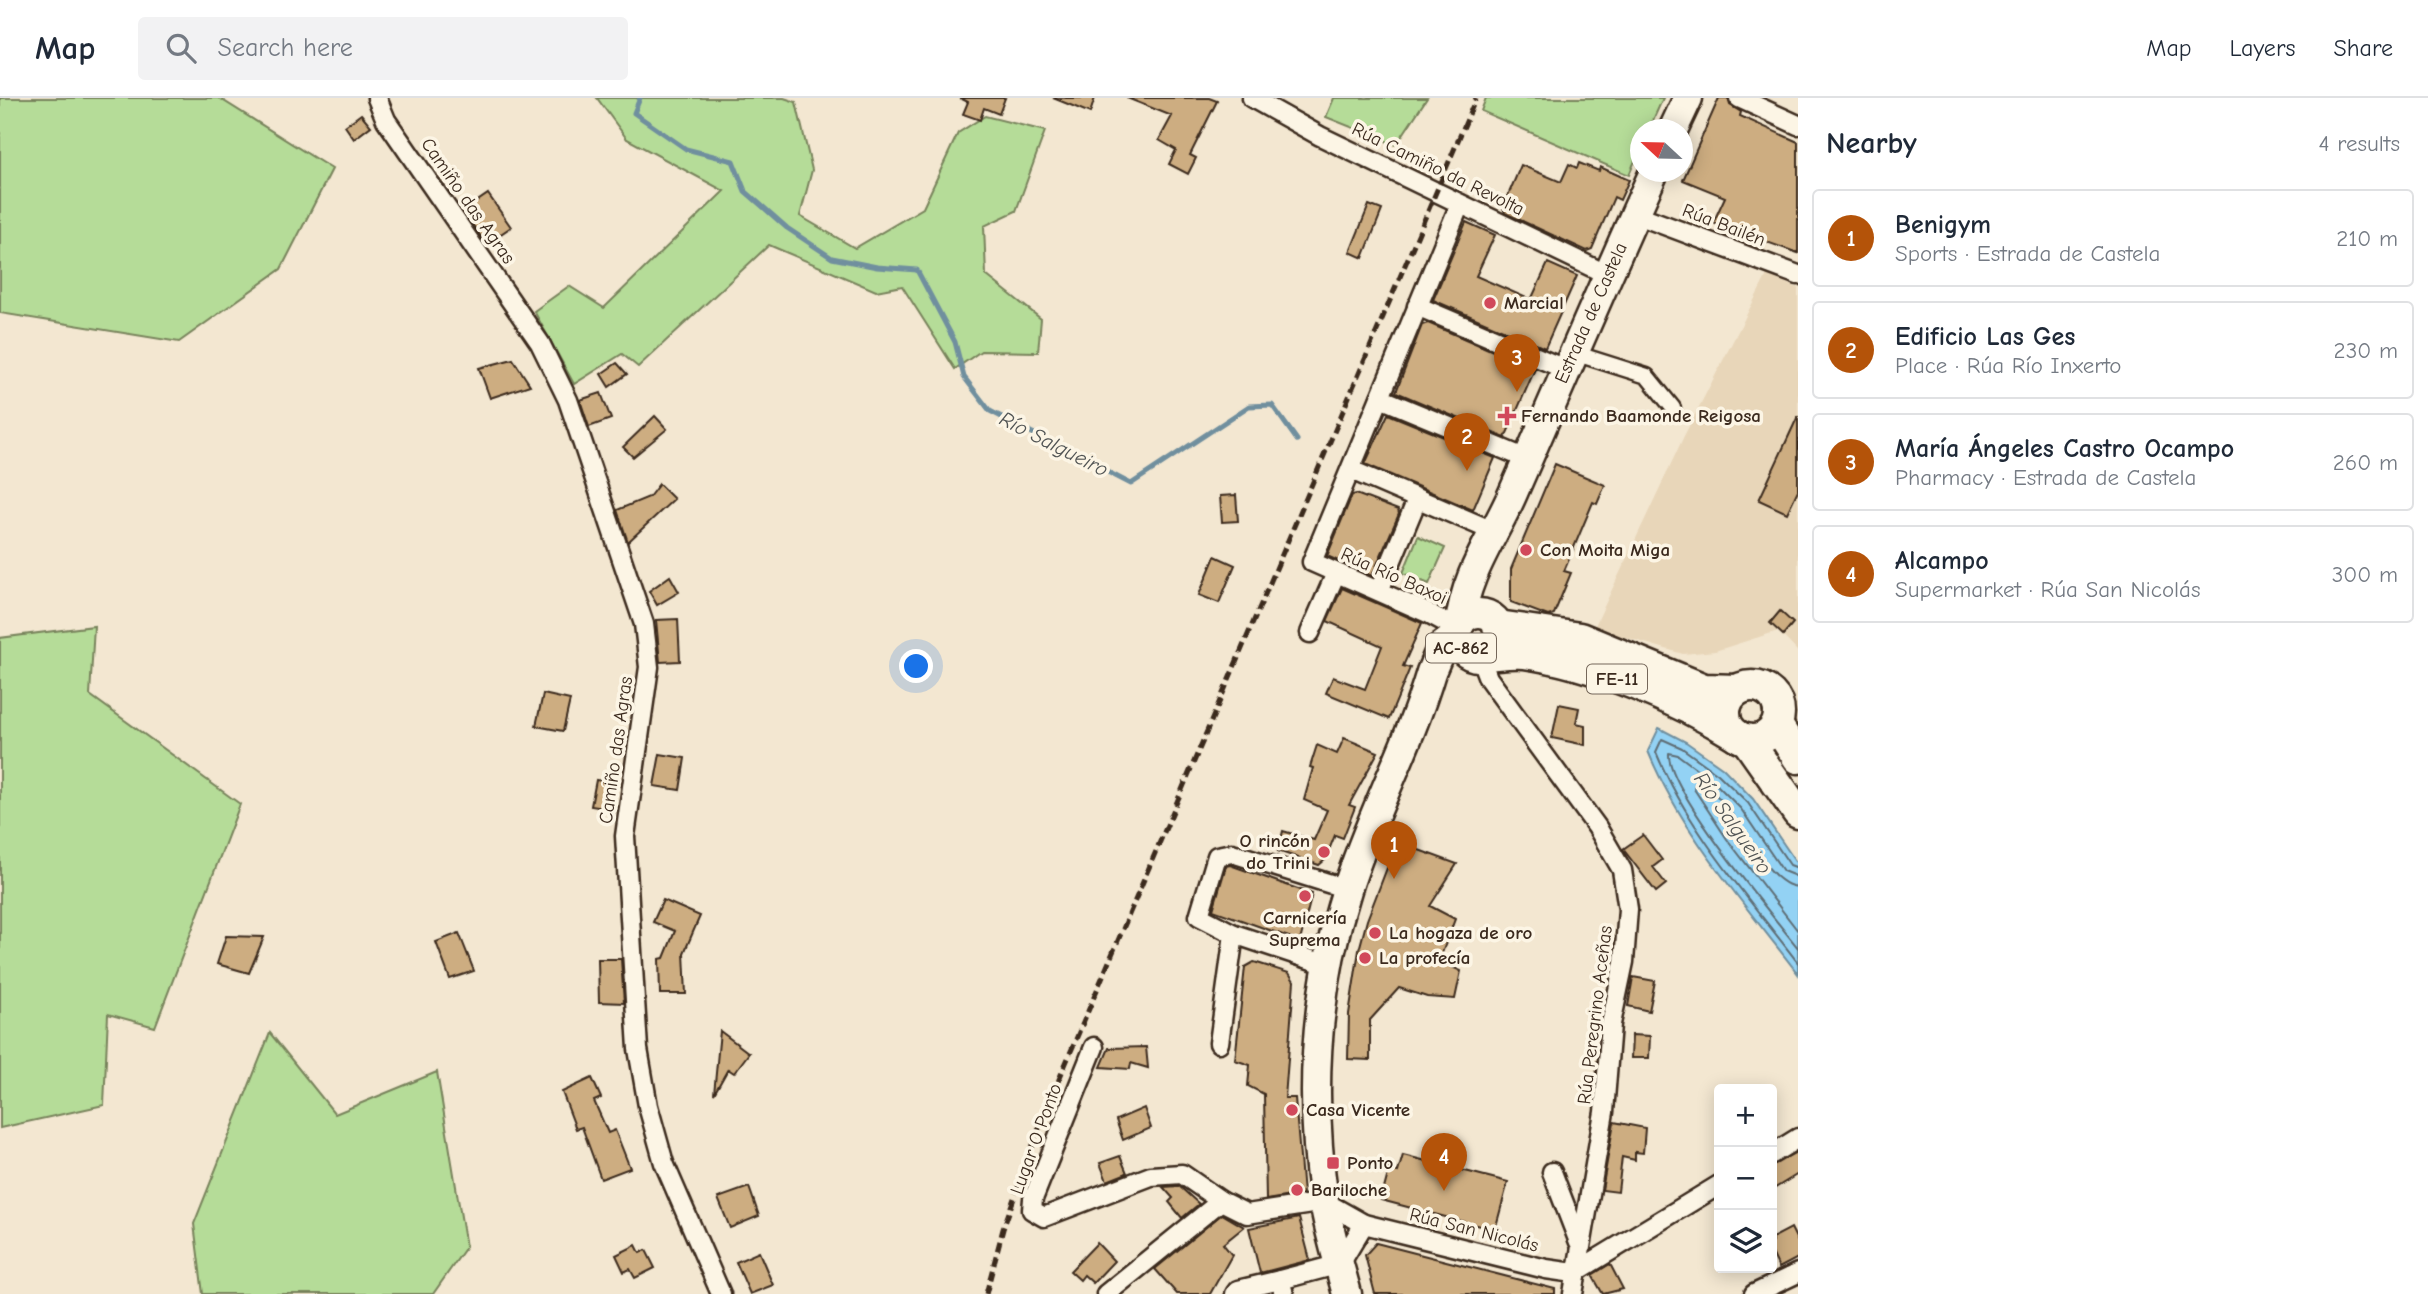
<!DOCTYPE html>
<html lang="en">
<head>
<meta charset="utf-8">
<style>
  :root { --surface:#fff; --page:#f2f2f3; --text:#1f2937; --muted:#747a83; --line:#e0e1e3; --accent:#b45309 }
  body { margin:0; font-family:"Comic Neue",sans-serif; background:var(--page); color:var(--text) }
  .controls { position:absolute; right:21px; bottom:21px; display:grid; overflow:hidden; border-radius:7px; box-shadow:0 4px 18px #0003 }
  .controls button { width:63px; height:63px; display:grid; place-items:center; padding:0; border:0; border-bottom:2px solid var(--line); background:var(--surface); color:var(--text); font:35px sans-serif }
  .compass { position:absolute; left:1630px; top:21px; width:63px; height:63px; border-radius:50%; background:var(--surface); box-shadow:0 4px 18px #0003; rotate:292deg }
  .you { position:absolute; left:917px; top:569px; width:24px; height:24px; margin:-18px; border:5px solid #fff; border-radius:50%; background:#1a73e8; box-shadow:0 0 0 10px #1a73e833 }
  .badge { display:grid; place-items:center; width:46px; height:46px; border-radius:50%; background:var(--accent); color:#fff; font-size:23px; font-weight:700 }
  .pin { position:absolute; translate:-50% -58px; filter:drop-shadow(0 2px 4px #0008) }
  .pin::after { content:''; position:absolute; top:37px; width:24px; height:21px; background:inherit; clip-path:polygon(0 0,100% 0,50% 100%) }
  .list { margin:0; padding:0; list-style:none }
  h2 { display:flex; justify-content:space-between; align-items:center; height:91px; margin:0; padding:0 28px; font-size:30px }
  h2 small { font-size:23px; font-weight:400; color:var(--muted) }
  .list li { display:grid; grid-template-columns:46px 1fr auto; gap:21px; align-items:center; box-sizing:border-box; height:98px; margin:0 14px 14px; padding:0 14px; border:2px solid var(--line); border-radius:7px }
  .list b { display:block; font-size:26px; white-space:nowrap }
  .list p { margin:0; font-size:23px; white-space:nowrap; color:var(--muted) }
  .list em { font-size:23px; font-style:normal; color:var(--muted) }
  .icon { flex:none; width:38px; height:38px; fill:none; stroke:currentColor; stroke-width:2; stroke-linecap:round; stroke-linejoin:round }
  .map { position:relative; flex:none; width:1798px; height:1196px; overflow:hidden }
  header { display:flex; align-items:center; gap:42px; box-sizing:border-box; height:98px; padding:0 35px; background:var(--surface); border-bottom:2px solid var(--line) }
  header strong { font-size:33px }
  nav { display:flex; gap:38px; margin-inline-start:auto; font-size:24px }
  .search { width:490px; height:63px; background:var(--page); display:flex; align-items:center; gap:18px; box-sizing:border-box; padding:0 24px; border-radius:7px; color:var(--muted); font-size:26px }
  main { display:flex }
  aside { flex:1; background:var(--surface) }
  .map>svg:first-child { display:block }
  .built { fill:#e8d6b9 }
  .green { fill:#b5dc98; stroke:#78835b; stroke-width:2 }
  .water { fill:#93d2f4; stroke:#708f9e; stroke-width:2 }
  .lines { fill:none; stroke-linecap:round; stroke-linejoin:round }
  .shore { stroke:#5e6d74; stroke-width:2 }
  .stream { stroke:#708f9e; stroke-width:5 }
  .building { fill:#cdad81; stroke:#3b2a1e; stroke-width:2 }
  .pedestrian-casing { stroke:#3b2a1e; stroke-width:19 }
  .minor-casing { stroke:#3b2a1e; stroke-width:23 }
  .primary-casing { stroke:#3b2a1e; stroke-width:33 }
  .trunk-casing { stroke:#3b2a1e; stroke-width:35 }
  .pedestrian { stroke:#fcf5e5; stroke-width:14 }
  .minor { stroke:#fcf5e5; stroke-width:18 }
  .primary { stroke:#fcf5e5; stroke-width:28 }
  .trunk { stroke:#fcf5e5; stroke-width:30 }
  .rail { stroke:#3b2a1e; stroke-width:5; stroke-dasharray:10 5; stroke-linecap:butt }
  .poi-dot { fill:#d1495b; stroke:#fcf5e5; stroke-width:2.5 }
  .labels { text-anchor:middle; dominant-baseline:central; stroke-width:7; stroke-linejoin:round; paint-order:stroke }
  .shield { fill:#fcf5e5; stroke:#75675a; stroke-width:2 }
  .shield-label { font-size:18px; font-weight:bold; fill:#3b2a1e }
  .street-label { font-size:19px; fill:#3b2a1e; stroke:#fcf5e5 }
  .poi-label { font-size:19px; font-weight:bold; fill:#3b2a1e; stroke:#fcf5e5; text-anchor:start }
  .water-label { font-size:21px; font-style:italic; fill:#515454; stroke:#fcf5e5 }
</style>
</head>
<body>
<header>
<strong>Map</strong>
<div class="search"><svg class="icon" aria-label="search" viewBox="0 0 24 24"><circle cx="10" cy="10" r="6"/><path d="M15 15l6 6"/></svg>Search here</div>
<nav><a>Map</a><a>Layers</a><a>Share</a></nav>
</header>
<main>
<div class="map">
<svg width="1798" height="1196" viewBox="0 0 1798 1196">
  <rect width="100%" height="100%" fill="#f3e7d1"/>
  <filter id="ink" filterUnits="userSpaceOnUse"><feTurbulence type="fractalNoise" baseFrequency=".0143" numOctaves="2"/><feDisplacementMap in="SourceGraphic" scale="14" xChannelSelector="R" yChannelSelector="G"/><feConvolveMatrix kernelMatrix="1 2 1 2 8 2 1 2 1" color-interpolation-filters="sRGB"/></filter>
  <g filter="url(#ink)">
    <polygon class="built" points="1767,177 1798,190 1798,554 1778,533 1715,553 1683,556 1594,530 1684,338"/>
    <g class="green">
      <polygon points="0,0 219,0 332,71 281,171 179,244 0,215"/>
      <polygon points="597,0 784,0 796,4 812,72 800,118 855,150 923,110 958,35 985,18 1045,33 1016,113 984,128 986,177 1041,221 1038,254 981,253 955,271 902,188 876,193 769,147 638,269 622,256 574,286 534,213 569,188 604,210 724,93 627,41"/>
      <polygon points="1334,0 1427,0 1396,47 1326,19"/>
      <polygon points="1486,0 1663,0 1649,31 1640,32 1640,51 1629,77 1481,13"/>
      <polygon points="1418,438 1445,450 1429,486 1403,475"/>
      <polygon points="94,528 90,597 240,706 155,929 108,916 104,1007 0,1030 0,540"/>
      <polygon points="270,935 335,1016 437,974 466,1149 433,1196 203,1196 194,1126"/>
    </g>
    <path class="water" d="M1659,630L1686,644L1723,670L1753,701L1798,767V876C1744,805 1682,736 1648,653Z"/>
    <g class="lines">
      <g class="shore">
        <path d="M1798,770L1790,767L1748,705L1718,676L1682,650L1662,641L1656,654C1688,732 1747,798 1798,865"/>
        <path d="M1798,779L1783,773L1741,711L1713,683L1678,657L1669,655C1666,690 1772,817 1798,850"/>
        <path d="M1798,789C1760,788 1731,687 1695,686L1694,691L1727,741L1798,833"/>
      </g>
      <polyline class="stream" points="640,0 634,15 686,51 733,63 745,93 787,130 832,160 877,169 917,172 955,244 964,279 990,313 1131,386 1249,308 1272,307 1297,342"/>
    </g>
    <g class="building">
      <polygon points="960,0 1005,0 999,16 984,10 980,22 963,16 968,4"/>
      <polygon points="1053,0 1095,0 1090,15"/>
      <polygon points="1127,0 1209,0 1217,3 1190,57 1196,60 1188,76 1169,66 1176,52 1159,42 1172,18"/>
      <polygon points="1719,0 1728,0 1730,7 1741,14 1740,18 1798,44 1798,155 1713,125 1725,99 1683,82"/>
      <polygon points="361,16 371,28 354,41 345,28"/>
      <polygon points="1579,65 1599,73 1600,69 1629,82 1620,102 1614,99 1592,151 1587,153 1505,115 1503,109 1521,67 1561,84 1569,66 1577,70"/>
      <polygon points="488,96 511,129 486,146 463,113"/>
      <polygon points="1369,107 1382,112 1363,160 1350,154"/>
      <polygon points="1466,124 1495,137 1476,178 1531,202 1548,165 1577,178 1545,250 1433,202"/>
      <polygon points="1428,225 1535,271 1505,340 1396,294 1422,227"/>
      <polygon points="513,261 530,287 490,300 479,270"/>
      <polygon points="617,265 627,276 609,289 601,276"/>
      <polygon points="601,295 611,321 589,329 580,302"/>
      <polygon points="1388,316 1495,360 1473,412 1365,366"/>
      <polygon points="655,318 667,331 633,359 623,349"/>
      <polygon points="1798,318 1798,392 1787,415 1759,402"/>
      <polygon points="1555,366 1605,387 1597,406 1593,404 1564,473 1571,475 1554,516 1548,518 1511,504 1511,471"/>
      <polygon points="659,386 674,401 628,444 617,412 649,399"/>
      <polygon points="1356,396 1398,412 1399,416 1372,478 1327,458 1352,397"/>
      <polygon points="1236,397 1238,423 1222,424 1220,398"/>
      <polygon points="1215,458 1235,467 1219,505 1199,497"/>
      <polygon points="670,478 679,494 657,507 649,493"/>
      <polygon points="1342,490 1422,525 1403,568 1410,570 1389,621 1326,595 1333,579 1365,591 1382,548 1327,523"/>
      <polygon points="1780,513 1793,525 1783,537 1770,525"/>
      <polygon points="678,521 680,563 660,564 656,522"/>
      <polygon points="543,596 570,602 563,633 536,628"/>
      <polygon points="1559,606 1579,610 1576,625 1585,627 1585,647 1552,640"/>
      <polygon points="1344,640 1378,654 1349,707 1355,709 1343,740 1335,737 1325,762 1319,767 1278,753 1283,733 1314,742 1327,712 1304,702 1313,670 1310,669 1317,647 1337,656"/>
      <polygon points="660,656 685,660 680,692 654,688"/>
      <polygon points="596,682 616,685 611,711 591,708"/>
      <polygon points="1643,737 1662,762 1653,769 1666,786 1656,794 1623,751"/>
      <polygon points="1397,744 1457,766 1430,808 1455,821 1439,863 1461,873 1455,901 1427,899 1399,890 1370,922 1370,962 1348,961 1349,916 1359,852 1367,822"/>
      <polygon points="1230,767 1312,796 1300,843 1213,812 1226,768"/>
      <polygon points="663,802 700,818 684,855 686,896 660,896 659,861 664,860 675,833 653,824"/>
      <polygon points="459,835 474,873 450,881 436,844"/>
      <polygon points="226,838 264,839 249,875 217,866"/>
      <polygon points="598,861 621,861 624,905 599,904"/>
      <polygon points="1254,864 1289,875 1294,883 1285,1000 1295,1000 1303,1096 1266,1102 1264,996 1248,988 1250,967 1235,962 1245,869"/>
      <polygon points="1633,879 1655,883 1649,913 1628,908"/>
      <polygon points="720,933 749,955 734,975 728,971 714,996"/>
      <polygon points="1632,937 1650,938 1649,960 1631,960"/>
      <polygon points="1146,949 1148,970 1131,965 1130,971 1101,969 1109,950"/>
      <polygon points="592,980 601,1000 594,1003 608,1035 615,1032 630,1070 601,1081 582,1029 576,1031 562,994"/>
      <polygon points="1144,1010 1151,1030 1123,1042 1116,1022"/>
      <polygon points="1614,1024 1645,1030 1643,1055 1635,1054 1635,1062 1622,1059 1618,1094 1602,1092"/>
      <polygon points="1798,1053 1798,1076 1772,1092 1772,1067"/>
      <polygon points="1403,1057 1508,1084 1495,1132 1381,1102 1389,1072 1398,1074"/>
      <polygon points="1120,1058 1127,1075 1107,1083 1100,1065"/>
      <polygon points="1179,1088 1199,1106 1182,1120 1169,1104 1173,1100 1163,1089"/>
      <polygon points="749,1089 759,1118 730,1130 718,1100"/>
      <polygon points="1222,1116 1244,1129 1223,1146 1232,1157 1210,1196 1177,1196 1155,1171"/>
      <polygon points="1299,1120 1310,1162 1260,1175 1249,1130"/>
      <polygon points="1791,1130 1798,1144 1798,1160 1779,1170 1772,1155 1772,1140"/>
      <polygon points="1097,1145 1114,1163 1093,1185 1084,1177 1080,1182 1070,1173"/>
      <polygon points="1376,1145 1555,1191 1555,1196 1375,1196 1365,1157"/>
      <polygon points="636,1147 640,1155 646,1152 655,1170 635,1180 630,1171 624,1174 616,1157"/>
      <polygon points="759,1154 773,1187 750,1196 736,1164"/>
      <polygon points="1610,1166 1623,1191 1603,1196 1592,1177"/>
    </g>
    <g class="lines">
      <g class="pedestrian-casing">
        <polyline id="pedestrian" points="1574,255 1647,278 1673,310"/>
      </g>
      <g class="minor-casing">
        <g id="minor">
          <polyline points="377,0 386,22 540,245 568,302 644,526 649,569 625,738 638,951 648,1008 664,1065 721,1196"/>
          <polyline points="1252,0 1320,38 1608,177"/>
          <polyline points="1739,0 1798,27"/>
          <polyline points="1635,116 1798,177"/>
          <polyline points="1417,208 1567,272"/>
          <polyline points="1380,300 1527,361"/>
          <polyline points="1351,372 1495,434"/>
          <polyline points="1379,493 1414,409"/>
          <polyline points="1458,531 1430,516 1312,464 1460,106"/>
          <polyline points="1310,535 1336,475"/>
          <polyline points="1480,559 1488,580 1597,729 1622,772 1628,811 1624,864 1611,926 1604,1014 1573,1196"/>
          <polyline points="1327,867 1234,836 1199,818 1217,758 1232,755 1347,791"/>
          <polyline points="1219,945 1234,836"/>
          <polyline points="1094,949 1033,1101 1032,1112 1044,1119 1151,1078 1182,1076 1221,1103"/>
          <polyline points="1772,1056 1798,1040"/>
          <polyline points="1552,1074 1579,1144"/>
          <polyline points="1106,1196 1221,1103 1247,1116 1325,1104 1364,1126 1546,1171 1574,1175 1719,1087"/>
          <polyline points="1235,1196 1238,1192 1280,1182"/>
          <polyline points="1284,1196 1280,1182 1340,1166 1364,1126"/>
          <polyline points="1754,1196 1798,1175"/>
        </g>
      </g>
      <g class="primary-casing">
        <g id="primary">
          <polyline points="1673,32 1688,0"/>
          <circle cx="1479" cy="537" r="22"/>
          <path d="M1460,526C1465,476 1494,439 1513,395C1560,288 1606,180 1654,74"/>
          <path d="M1347,1196C1339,1165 1329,1134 1324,1103C1309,999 1315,892 1347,792C1370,718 1409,648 1431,574L1442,548L1457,537"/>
        </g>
      </g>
      <g class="trunk-casing">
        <g id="trunk">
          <polyline points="1498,528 1580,540 1704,591 1737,592"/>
          <path d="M1487,557C1499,556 1512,554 1524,555C1595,565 1678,601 1738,638"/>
          <circle cx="1752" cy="615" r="27"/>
          <polyline points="1777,627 1798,660"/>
          <polyline points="1746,641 1798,715"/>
        </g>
      </g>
      <use href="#pedestrian" class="pedestrian"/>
      <use href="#minor" class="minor"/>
      <use href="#primary" class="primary"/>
      <use href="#trunk" class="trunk"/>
      <polyline class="rail" points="986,1196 1003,1131 1043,1019 1476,0"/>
    </g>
  </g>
  <g class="poi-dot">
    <circle cx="1490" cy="205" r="7"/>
    <path d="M1503.5 307.5h7v7h7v7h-7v7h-7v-7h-7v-7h7z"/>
    <circle cx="1526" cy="452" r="7"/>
    <circle cx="1324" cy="754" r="7"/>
    <circle cx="1305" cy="798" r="7"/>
    <circle cx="1375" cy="835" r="7"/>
    <circle cx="1365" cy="860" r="7"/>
    <circle cx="1292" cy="1012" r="7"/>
    <rect x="1326" y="1058" width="14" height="14" rx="3.5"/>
    <circle cx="1297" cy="1092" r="7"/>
  </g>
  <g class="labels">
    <g class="shield">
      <rect x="1426" y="535.5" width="70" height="29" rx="5"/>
      <rect x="1587" y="566.5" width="60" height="29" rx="5"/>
    </g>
    <g class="shield-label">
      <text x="1461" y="550">AC-862</text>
      <text x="1617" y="581">FE-11</text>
    </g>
    <g class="street-label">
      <text transform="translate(1438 71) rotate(26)">Rúa Camiño da Revolta</text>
      <text transform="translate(468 103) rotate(55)">Camiño das Agras</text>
      <text transform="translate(1724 127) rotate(21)">Rúa Bailén</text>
      <text transform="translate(1591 215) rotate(-66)">Estrada de Castela</text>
      <text transform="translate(1394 478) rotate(24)">Rúa Río Baxoi</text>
      <text transform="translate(616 652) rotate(-82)">Camiño das Agras</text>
      <text transform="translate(1595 917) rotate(-83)">Rúa Peregrino Aceñas</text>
      <text transform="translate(1036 1041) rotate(-70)">Lugar O Ponto</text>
      <text transform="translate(1474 1132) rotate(14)">Rúa San Nicolás</text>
    </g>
    <g class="poi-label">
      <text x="1504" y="205">Marcial</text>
      <text x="1521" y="318">Fernando Baamonde Reigosa</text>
      <text x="1540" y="452">Con Moita Miga</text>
      <text x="1310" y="743" text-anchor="end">O rincón<tspan x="1310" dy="22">do Trini</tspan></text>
      <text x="1305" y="820" text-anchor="middle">Carnicería<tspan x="1305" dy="22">Suprema</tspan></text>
      <text x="1389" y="835">La hogaza de oro</text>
      <text x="1379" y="860">La profecía</text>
      <text x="1306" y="1012">Casa Vicente</text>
      <text x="1347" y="1065">Ponto</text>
      <text x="1311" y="1092">Bariloche</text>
    </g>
    <g class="water-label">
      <text transform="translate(1054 346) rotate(27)">Río Salgueiro</text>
      <text transform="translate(1733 725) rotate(55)">Río Salgueiro</text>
    </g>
  </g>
</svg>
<div class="controls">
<button>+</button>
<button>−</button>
<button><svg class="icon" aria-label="layers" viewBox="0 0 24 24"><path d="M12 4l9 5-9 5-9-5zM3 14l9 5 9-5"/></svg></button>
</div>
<svg class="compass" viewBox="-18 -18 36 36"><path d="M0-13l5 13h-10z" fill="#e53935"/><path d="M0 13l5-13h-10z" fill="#747a83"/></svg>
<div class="you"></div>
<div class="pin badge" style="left:1394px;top:781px">1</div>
<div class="pin badge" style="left:1467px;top:373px">2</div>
<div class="pin badge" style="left:1517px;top:294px">3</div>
<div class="pin badge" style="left:1444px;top:1093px">4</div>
</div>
<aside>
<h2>Nearby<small>4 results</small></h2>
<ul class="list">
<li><span class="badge">1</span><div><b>Benigym</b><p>Sports · Estrada de Castela</p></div><em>210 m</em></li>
<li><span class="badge">2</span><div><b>Edificio Las Ges</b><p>Place · Rúa Río Inxerto</p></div><em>230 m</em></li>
<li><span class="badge">3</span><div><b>María Ángeles Castro Ocampo</b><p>Pharmacy · Estrada de Castela</p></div><em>260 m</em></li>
<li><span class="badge">4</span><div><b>Alcampo</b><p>Supermarket · Rúa San Nicolás</p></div><em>300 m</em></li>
</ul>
</aside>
</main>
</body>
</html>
